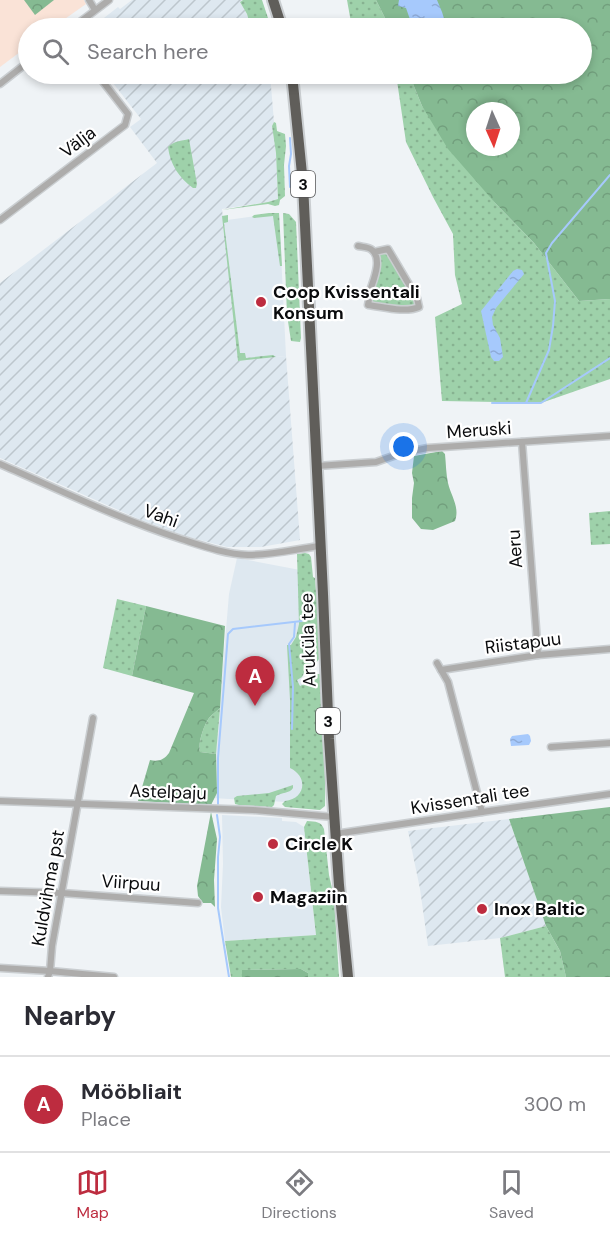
<!DOCTYPE html>
<html lang="en">
<head>
<meta charset="utf-8">
<style>
  :root { --surface:#fff; --page:#f2f2f3; --text:#2b2b33; --muted:#7c7c81; --line:#e1e1e2; --accent:#bd2c3f }
  body { margin:0; font-family:"DM Sans",sans-serif; background:var(--page); color:var(--text) }
  .compass { position:absolute; left:466px; top:102px; width:54px; height:54px; border-radius:50%; background:var(--surface); box-shadow:0 3px 9px #0003; rotate:177deg }
  .you { position:absolute; left:404px; top:447px; width:21px; height:21px; margin:-15px; border:4px solid #fff; border-radius:50%; background:#1a73e8; box-shadow:0 0 0 9px #1a73e833 }
  .badge { display:grid; place-items:center; width:39px; height:39px; border-radius:50%; background:var(--accent); color:#fff; font-size:20px; font-weight:700 }
  .pin { position:absolute; translate:-50% -50px; filter:drop-shadow(0 2px 3px #0008) }
  .pin::after { content:''; position:absolute; top:32px; width:21px; height:18px; background:inherit; clip-path:polygon(0 0,100% 0,50% 100%) }
  .list { margin:0; padding:0; list-style:none }
  h2 { display:flex; justify-content:space-between; align-items:center; height:78px; margin:0; padding:0 24px; font-size:26px }
  h2 small { font-size:20px; font-weight:400; color:var(--muted) }
  .list li { display:grid; grid-template-columns:39px 1fr auto; gap:18px; align-items:center; box-sizing:border-box; height:96px; padding:0 24px; border-top:2px solid var(--line) }
  .list b { display:block; font-size:22px; white-space:nowrap }
  .list p { margin:0; font-size:20px; white-space:nowrap; color:var(--muted) }
  .list em { font-size:20px; font-style:normal; color:var(--muted) }
  .icon { flex:none; width:33px; height:33px; fill:none; stroke:currentColor; stroke-width:2; stroke-linecap:round; stroke-linejoin:round }
  .map { position:relative; flex:none; width:610px; height:977px; overflow:hidden }
  .search { position:absolute; background:var(--surface); box-shadow:0 3px 9px #0003; left:18px; right:18px; top:18px; height:66px; display:flex; align-items:center; gap:15px; box-sizing:border-box; padding:0 21px; border-radius:33px; color:var(--muted); font-size:22px }
  .sheet { height:174px; background:var(--surface) }
  nav { display:flex; justify-content:space-around; align-items:center; box-sizing:border-box; height:84px; border-top:2px solid var(--line); background:var(--surface); font-size:16px; color:var(--muted) }
  nav a { display:grid; justify-items:center; gap:3px }
  nav .on { color:var(--accent) }
  .map>svg:first-child { display:block }
  .built { fill:#dee8f0 }
  .industrial { fill:url(#industrial-furrows) }
  .education { fill:#fae3d7 }
  .grass { fill:url(#grass-dots) }
  .forest { fill:url(#forest-crowns); fill-rule:evenodd }
  .water { fill:url(#water-ripples) }
  .lines { fill:none; stroke-linecap:round; stroke-linejoin:round }
  .stream { stroke:#a6c9fc; stroke-width:2 }
  .street-casing { stroke:#caced1; stroke-width:9 }
  .highway-casing { stroke:#caced1; stroke-width:14 }
  .street { stroke:#adacab; stroke-width:6 }
  .highway { stroke:#605e5a; stroke-width:10 }
  .poi-dot { fill:#bd2c3f; stroke:#fff; stroke-width:2 }
  .labels { text-anchor:middle; dominant-baseline:central; stroke-width:4.5; stroke-linejoin:round; paint-order:stroke }
  .shield { fill:#fff; stroke:#545456; stroke-width:1.5 }
  .shield-label { font-size:16px; font-weight:bold; fill:#0a0b0d }
  .street-label { font-size:18px; fill:#0a0b0d; stroke:#fff }
  .poi-label { font-size:18px; font-weight:bold; fill:#0a0b0d; stroke:#fff; text-anchor:start }
</style>
</head>
<body>
<div class="map">
<svg width="610" height="977" viewBox="0 0 610 977">
  <defs>
    <pattern id="industrial-furrows" width="10" height="10" patternUnits="userSpaceOnUse" patternTransform="scale(1.5)"><rect width="10" height="10" fill="#dee8f0"/><path d="M-1 1l2-2M0 10L10 0M9 11l2-2" fill="none" stroke="#bdc6cd"/></pattern>
    <pattern id="grass-dots" width="8" height="8" patternUnits="userSpaceOnUse" patternTransform="scale(1.5)"><rect width="8" height="8" fill="#9ed1aa"/><path d="M2 2h.1M6 6h.1" fill="none" stroke="#87b291" stroke-width="1.8" stroke-linecap="round"/></pattern>
    <pattern id="forest-crowns" width="20" height="18" patternUnits="userSpaceOnUse" patternTransform="scale(1.5)"><rect width="20" height="18" fill="#85ba92"/><path d="M2 6a3 3 0 1 1 6 0M12 15a3 3 0 1 1 6 0" fill="none" stroke="#729f7d"/></pattern>
    <pattern id="water-ripples" width="26" height="14" patternUnits="userSpaceOnUse" patternTransform="scale(1.5)"><rect width="26" height="14" fill="#a6c9fc"/><path d="M2 4q2-2 4 0t4 0M15 11q2-2 4 0t4 0" fill="none" stroke="#8eabd7"/></pattern>
  </defs>
  <rect width="100%" height="100%" fill="#eff3f6"/>
  <g class="built">
    <polygon points="279,213 286,356 238,361 220,221"/>
    <polygon points="237,558 300,570 304,803 212,798 229,594"/>
    <polygon points="222,815 282,818 282,821 296,822 304,827 316,935 225,941 221,907 223,864"/>
  </g>
  <g class="industrial">
    <polygon points="132,0 243,0 240,2 247,14 251,28 91,28 118,7 120,9"/>
    <polygon points="106,74 270,74 274,122 272,126 276,153 278,199 268,202 222,209 238,361 286,356 300,540 261,547 227,547 188,537 141,520 0,458 0,283 157,163 130,127 141,119"/>
    <polygon points="509,819 546,926 500,938 428,946 420,889 408,831"/>
  </g>
  <polygon class="education" points="0,0 84,0 86,4 52,28 28,28 28,46 0,67"/>
  <g class="grass">
    <polygon points="243,0 262,0 268,18 267,21 262,23 262,26 258,28 251,28 247,14 240,2"/>
    <polygon points="347,0 376,0 390,28 352,28"/>
    <polygon points="396,74 409,74 422,106 496,204 534,243 579,301 610,299 610,379 541,403 442,401 435,317 462,304 455,275 453,234 433,197 406,142"/>
    <polygon points="274,122 276,123 277,131 285,134 286,146 284,165 285,196 280,200 279,205 275,206 268,204 222,210 268,202 278,199 276,153 272,126"/>
    <path d="M189,139L197,184L196,188H193C179,178 170,164 168,147C174,141 181,141 189,139Z"/>
    <polygon points="269,213 279,213 282,266 280,266 273,216 254,218 252,217 254,215"/>
    <polygon points="283,213 289,214 296,222 301,338 300,342 291,341 287,315"/>
    <polygon points="228,215 228,222 224,223 240,353 245,353 246,358 273,355 276,357 238,361 222,216"/>
    <path d="M385,249L418,303C408,310 384,304 372,303V291L378,255Z"/>
    <polygon points="610,511 610,544 591,545 589,513"/>
    <path d="M305,553L309,554L311,557L313,577L315,578L318,614L319,659L310,671L304,673L302,677L297,680L300,686L306,683L315,674H320V677C322,720 326,763 325,806L320,810L285,807L282,804L285,801C305,799 309,777 290,768V700L287,645H291L296,637L299,624L297,554Z"/>
    <polygon points="117,599 146,606 132,676 103,668"/>
    <path d="M220,708L216,754L200,752C198,743 203,727 209,718C212,714 217,711 220,708Z"/>
    <path d="M293,785V788C289,794 282,792 276,796L274,805L272,807L239,805L235,804L234,798L237,796L269,793Z"/>
    <path d="M307,821C316,822 321,821 324,829L329,875L334,897L339,977H308V973L301,969L242,970V977H231L225,941L316,935L304,827Z"/>
    <polygon points="546,926 560,951 566,977 505,977 500,938"/>
  </g>
  <g class="forest">
    <polygon points="24,0 54,0 35,15"/>
    <path d="M376,0H610V299L579,301L534,243L496,204L448,149L422,106L409,74H582V28H390ZM475,111H511V147H475Z"/>
    <path d="M442,451L445,454C446,464 446,474 448,483C451,496 460,507 455,521L433,530L421,529L412,518V498L414,483L412,473L414,456Z"/>
    <path d="M146,606L225,626L220,708C217,711 212,714 209,718C203,727 198,743 200,752L216,754L217,793L211,805L138,801L150,760C158,762 164,760 169,753L194,693L132,676Z"/>
    <polygon points="610,807 610,977 566,977 560,951 546,926 509,819"/>
    <polygon points="211,812 217,839 214,880 215,907 211,903 203,903 198,896 197,886"/>
    <polygon points="301,969 308,973 308,977 242,977 242,970"/>
  </g>
  <g class="water">
    <polygon points="399,0 437,0 442,12 447,28 413,28 406,8 398,6"/>
    <polygon points="517,269 522,270 524,274 496,308 492,317 493,325 500,338 503,357 499,361 494,361 491,357 481,311 513,271"/>
    <polygon points="528,734 530,736 531,741 529,745 511,746 510,739 512,736"/>
  </g>
  <g class="lines">
    <g class="stream">
      <polyline points="290,187 289,166 291,154 290,138"/>
      <polyline points="492,403 541,403 610,358"/>
      <polyline points="526,403 549,350 553,326 555,301 546,253 552,243 610,175"/>
      <polyline points="292,729 293,687 289,644 294,637 295,623"/>
      <polyline points="218,804 218,758 228,634 233,629 302,621 311,609"/>
      <polyline points="217,815 220,837 218,857 218,908 229,977"/>
    </g>
    <g class="street-casing">
      <g id="street">
        <polyline points="89,0 95,10"/>
        <polyline points="72,28 109,0"/>
        <polyline points="0,84 28,62"/>
        <polyline points="0,220 125,125 128,114 97,74"/>
        <path d="M358,246C363,247 369,247 372,250C383,259 373,281 370,291C369,296 369,301 368,305C384,307 405,313 419,307L417,298L388,249L374,252"/>
        <polyline points="522,442 538,655"/>
        <path d="M0,464C60,490 119,519 181,539C203,546 225,554 248,555C272,555 296,549 320,546"/>
        <polyline points="317,466 376,462 402,453 428,448 610,436"/>
        <polyline points="437,663 448,682 482,812"/>
        <polyline points="441,670 538,655 610,649"/>
        <polyline points="551,747 610,743"/>
        <polyline points="0,801 253,810 334,817"/>
        <polyline points="335,834 482,812 610,794"/>
        <polyline points="0,891 62,893 198,903"/>
        <polyline points="0,968 50,971 114,977"/>
        <polyline points="48,977 50,971 52,946 93,718"/>
      </g>
    </g>
    <g class="highway-casing">
      <g id="highway">
        <polyline points="273,0 282,28"/>
        <polyline points="292,74 303,184 323,594 329,739 339,885 348,977"/>
      </g>
    </g>
    <use href="#street" class="street"/>
    <use href="#highway" class="highway"/>
  </g>
  <g class="poi-dot">
    <circle cx="261" cy="302" r="6"/>
    <circle cx="273" cy="844" r="6"/>
    <circle cx="258" cy="897" r="6"/>
    <circle cx="482" cy="909" r="6"/>
  </g>
  <g class="labels">
    <g class="shield">
      <rect x="291" y="171" width="24" height="26" rx="4.5"/>
      <rect x="316" y="708" width="24" height="26" rx="4.5"/>
    </g>
    <g class="shield-label">
      <text x="303" y="184">3</text>
      <text x="328" y="721">3</text>
    </g>
    <g class="street-label">
      <text transform="translate(78 142) rotate(-37)">Välja</text>
      <text transform="translate(479 430) rotate(-4)">Meruski</text>
      <text transform="translate(161 516) rotate(20)">Vahi</text>
      <text transform="translate(515 549) rotate(-94)">Aeru</text>
      <text transform="translate(308 640) rotate(-92)">Aruküla tee</text>
      <text transform="translate(523 643) rotate(-7)">Riistapuu</text>
      <text transform="translate(168 792) rotate(2)">Astelpaju</text>
      <text transform="translate(470 799) rotate(-9)">Kvissentali tee</text>
      <text transform="translate(131 883) rotate(4)">Viirpuu</text>
      <text transform="translate(48 888) rotate(-80)">Kuldvihma pst</text>
    </g>
    <g class="poi-label">
      <text x="273" y="292">Coop Kvissentali<tspan x="273" dy="21">Konsum</tspan></text>
      <text x="285" y="844">Circle K</text>
      <text x="270" y="897">Magaziin</text>
      <text x="494" y="909">Inox Baltic</text>
    </g>
  </g>
</svg>
<svg class="compass" viewBox="-18 -18 36 36"><path d="M0-13l5 13h-10z" fill="#e53935"/><path d="M0 13l5-13h-10z" fill="#7c7c81"/></svg>
<div class="you"></div>
<div class="pin badge" style="left:255px;top:706px">A</div>
<div class="search"><svg class="icon" aria-label="search" viewBox="0 0 24 24"><circle cx="10" cy="10" r="6"/><path d="M15 15l6 6"/></svg>Search here</div>
</div>
<section class="sheet">
<h2>Nearby<small></small></h2>
<ul class="list">
<li><span class="badge">A</span><div><b>Mööbliait</b><p>Place</p></div><em>300 m</em></li>
</ul>
</section>
<nav>
<a class="on"><svg class="icon" aria-label="map" viewBox="0 0 24 24"><path d="M3 6l6-2 6 2 6-2v14l-6 2-6-2-6 2zM9 4v14M15 6v14"/></svg>Map</a>
<a><svg class="icon" aria-label="directions" viewBox="0 0 24 24"><path d="M12 3l9 9-9 9-9-9zM9 14v-3h6M13 9l2 2-2 2"/></svg>Directions</a>
<a><svg class="icon" aria-label="saved" viewBox="0 0 24 24"><path d="M7 4h10v16l-5-4-5 4z"/></svg>Saved</a>
</nav>
</body>
</html>
